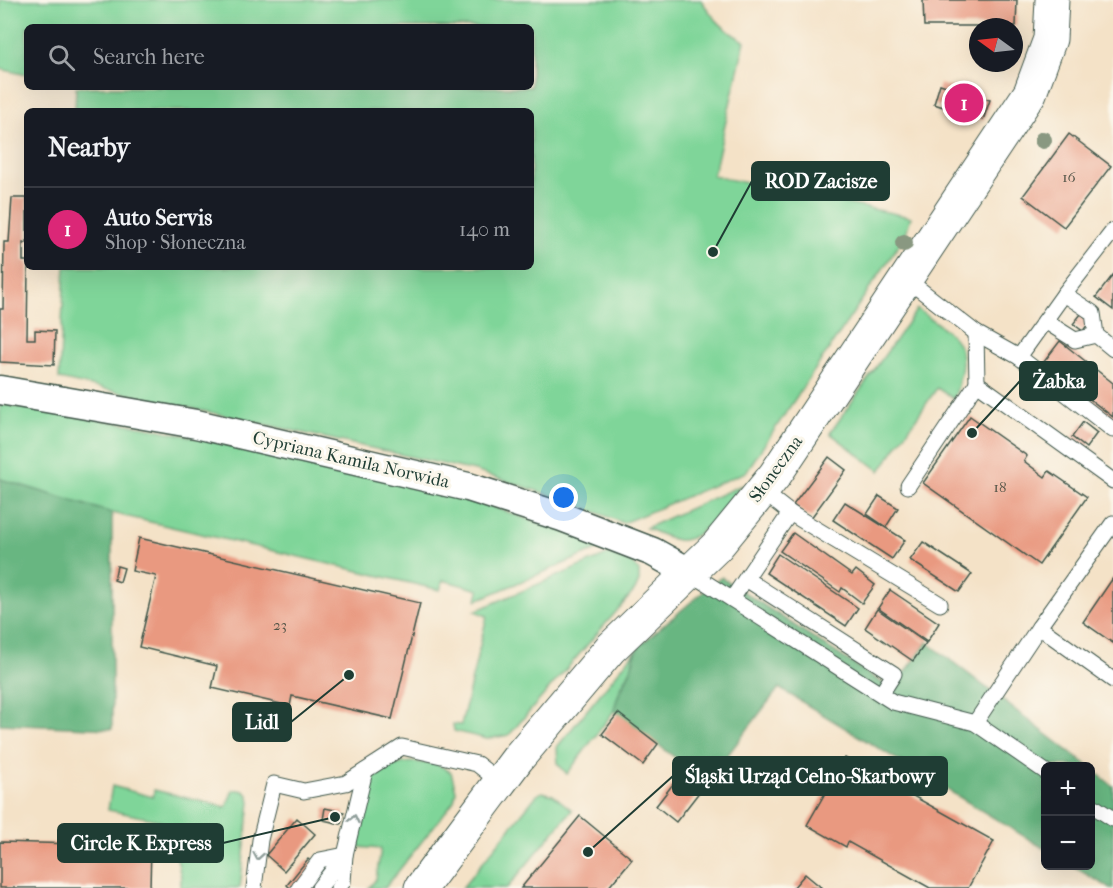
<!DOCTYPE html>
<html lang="en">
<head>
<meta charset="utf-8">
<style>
  :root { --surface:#171b24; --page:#242831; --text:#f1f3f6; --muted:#9ea1a6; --line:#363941; --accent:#db2777 }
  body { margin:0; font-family:"IM FELL French Canon",serif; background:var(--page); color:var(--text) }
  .controls { position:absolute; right:18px; bottom:18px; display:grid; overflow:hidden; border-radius:9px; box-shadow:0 6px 24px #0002 }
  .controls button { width:54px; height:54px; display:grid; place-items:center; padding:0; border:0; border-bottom:2px solid var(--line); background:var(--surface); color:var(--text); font:30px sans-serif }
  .compass { position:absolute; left:969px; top:18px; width:54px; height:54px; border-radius:50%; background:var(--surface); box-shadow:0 6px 24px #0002; rotate:285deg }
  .you { position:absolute; left:564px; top:498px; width:21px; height:21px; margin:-15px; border:4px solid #fff; border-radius:50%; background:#1a73e8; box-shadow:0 0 0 9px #1a73e833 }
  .badge { display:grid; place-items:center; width:39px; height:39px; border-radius:50%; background:var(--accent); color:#fff; font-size:20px; font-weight:700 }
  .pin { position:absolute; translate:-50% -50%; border:3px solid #fff; box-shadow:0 2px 6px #0006 }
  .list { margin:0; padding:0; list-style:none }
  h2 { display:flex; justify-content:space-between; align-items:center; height:78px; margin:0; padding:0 24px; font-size:26px }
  h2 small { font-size:20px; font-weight:400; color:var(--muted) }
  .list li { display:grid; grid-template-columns:39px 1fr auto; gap:18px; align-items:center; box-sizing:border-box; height:84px; padding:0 24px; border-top:2px solid var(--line) }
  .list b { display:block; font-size:22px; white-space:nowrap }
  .list p { margin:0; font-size:20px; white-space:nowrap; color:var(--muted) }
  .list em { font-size:20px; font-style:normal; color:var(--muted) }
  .icon { flex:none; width:33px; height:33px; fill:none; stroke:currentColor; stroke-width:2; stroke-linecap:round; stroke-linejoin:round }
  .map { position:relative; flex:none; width:1113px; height:888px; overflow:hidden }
  .search { position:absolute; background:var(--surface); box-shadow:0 6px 24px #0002; left:24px; top:24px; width:510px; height:66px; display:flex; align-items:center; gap:15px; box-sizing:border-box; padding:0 21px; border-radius:9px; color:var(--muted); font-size:22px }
  .panel { position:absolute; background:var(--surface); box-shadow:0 6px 24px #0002; left:24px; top:108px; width:510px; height:162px; border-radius:9px }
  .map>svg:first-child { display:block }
  .green { fill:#7fd599; stroke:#4f8966; stroke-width:1.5 }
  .forest { fill:#67b681; stroke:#437a5a; stroke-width:1.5 }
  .building { fill:#e99980 }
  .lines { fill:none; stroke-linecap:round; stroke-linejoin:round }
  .service-casing { stroke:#3f564a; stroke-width:17 }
  .minor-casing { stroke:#3f564a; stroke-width:31 }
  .tertiary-casing { stroke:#3f564a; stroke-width:35 }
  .service { stroke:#fff; stroke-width:15 }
  .minor { stroke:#fff; stroke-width:28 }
  .tertiary { stroke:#fff; stroke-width:33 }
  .tree { fill:#899881 }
  .oneway { stroke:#8f9e9a }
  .labels { text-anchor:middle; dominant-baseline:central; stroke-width:6; stroke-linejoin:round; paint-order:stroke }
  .number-label { font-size:15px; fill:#525447 }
  .street-label { font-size:18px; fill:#1f3d34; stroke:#fbf7ec }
  .leader { fill:none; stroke:#1f3d34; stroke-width:2 }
  .callout-dot { fill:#1f3d34; stroke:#fbf7ec; stroke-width:2 }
  .callout { fill:#1f3d34; stroke:#1f3d34; stroke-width:2 }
  .callout-label { font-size:20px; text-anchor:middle; font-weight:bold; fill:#fff }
</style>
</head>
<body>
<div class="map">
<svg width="1113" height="888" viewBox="0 0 1113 888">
  <rect width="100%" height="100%" fill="#fbf7ec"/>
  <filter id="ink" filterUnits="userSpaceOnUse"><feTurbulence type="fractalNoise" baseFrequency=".0167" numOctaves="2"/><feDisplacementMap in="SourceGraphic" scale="12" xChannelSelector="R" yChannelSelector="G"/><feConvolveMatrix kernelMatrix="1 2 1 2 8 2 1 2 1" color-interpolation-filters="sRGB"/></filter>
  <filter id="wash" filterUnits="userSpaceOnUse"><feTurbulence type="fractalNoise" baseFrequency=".008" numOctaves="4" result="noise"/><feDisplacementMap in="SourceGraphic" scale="24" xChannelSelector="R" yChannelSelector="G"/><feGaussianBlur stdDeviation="1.35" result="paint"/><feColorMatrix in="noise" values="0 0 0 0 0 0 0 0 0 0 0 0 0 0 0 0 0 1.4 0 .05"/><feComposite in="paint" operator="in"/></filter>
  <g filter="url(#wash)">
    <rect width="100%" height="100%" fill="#f4e2c7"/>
    <g class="green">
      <path d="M0,0H701C713,18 725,32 745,41L713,176L911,217L905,236L746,472L623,523L568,501L475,471L59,379L65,267H531V111H75L76,87H531V27H27V75L0,69Z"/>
      <path d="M917,309C960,340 972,342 954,399L937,388L880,471L830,433Z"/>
      <polygon points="0,404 146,427 453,493 606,546 477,600 479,590 443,580 440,590 112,513 0,479"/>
      <path d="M742,485C729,501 701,544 677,540C667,538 656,532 646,528Z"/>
      <polygon points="609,554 632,563 639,571 639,581 635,590 509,735 487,739 454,731 453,724 461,725 487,616 475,611"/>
      <polygon points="640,645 633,657 632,667 620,689 614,711 567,774 558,764 557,747"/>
      <path d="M415,762L437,764L451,772L456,791L454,801L385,888H369L376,879L381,849L358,847L371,782C383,767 397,763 415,762Z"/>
      <path d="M112,786L153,797L154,790L226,807L233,790C242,789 249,791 250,802L240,888H181V877L170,825L157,820L108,810Z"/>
      <polygon points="542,792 553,795 572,810 507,888 462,888 536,796"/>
    </g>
    <g class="forest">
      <polygon points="0,479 112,513 112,729 0,724"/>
      <path d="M721,577L893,690L927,642L1088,766H1046L1045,849L779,688L707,782L614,711C616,694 626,684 631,669C634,660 635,653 640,645Z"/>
      <polygon points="1091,769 1113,786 1113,888 1110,888 1072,866 1090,866"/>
    </g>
    <g id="blocks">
      <g class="building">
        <polygon points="923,0 1017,0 1016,26 924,26"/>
        <polygon points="940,84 990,100 983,120 934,104"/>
        <polygon points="1069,134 1111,166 1064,227 1023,196"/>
        <polygon points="12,198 27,198 27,243 23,243 23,261 27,261 28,267 27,339 35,339 35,330 55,331 54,365 0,362 0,309 3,309 4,242 9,242"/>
        <polygon points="1113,275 1113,310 1096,297"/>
        <polygon points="1081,314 1090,321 1083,331 1073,324"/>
        <polygon points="1060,341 1113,383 1113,417 1043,363"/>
        <polygon points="970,416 1027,456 1024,461 1045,477 1049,471 1087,497 1039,565 923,483"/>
        <polygon points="1083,422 1097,433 1086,448 1072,437"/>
        <polygon points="829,457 846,470 811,518 793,505"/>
        <polygon points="879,496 898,508 886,527 867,514"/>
        <polygon points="845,502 905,540 892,559 833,520"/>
        <polygon points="793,533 852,575 856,570 875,585 862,603 842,588 840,592 780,551"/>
        <polygon points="139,538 420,603 392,719 292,696 290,706 212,688 217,666 139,647 156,576 132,571"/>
        <polygon points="923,542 972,574 959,592 910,560"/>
        <polygon points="778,554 858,608 846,626 766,573"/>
        <polygon points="117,566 124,568 120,582 114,580"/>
        <polygon points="1113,578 1113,643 1083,622"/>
        <polygon points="890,590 939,623 927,642 878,608"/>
        <polygon points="877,609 926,643 913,661 865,628"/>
        <polygon points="618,713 658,744 643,765 602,734"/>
        <polygon points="845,758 994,841 968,888 930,888 848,842 846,847 807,825"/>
        <polygon points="687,766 707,782 676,822 656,806"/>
        <polygon points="325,808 344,812 341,824 323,820"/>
        <polygon points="580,816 632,859 608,888 521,888"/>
        <polygon points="297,818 315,834 284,871 266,855"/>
        <polygon points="0,842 151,846 150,888 0,888"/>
        <polygon points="308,859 343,888 290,888 287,885"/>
        <polygon points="805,874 822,888 793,888"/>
      </g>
    </g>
  </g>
  <g filter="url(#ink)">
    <use href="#blocks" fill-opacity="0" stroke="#3f564a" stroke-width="1.5"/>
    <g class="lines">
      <g class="service-casing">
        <g id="service">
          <polyline points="1113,231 1064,294 1019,357 1113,430"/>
          <polyline points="905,278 976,333 1019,357"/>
          <polyline points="1064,294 1093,313 1096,335"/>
          <polyline points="1045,321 1075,340 1096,335 1113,349"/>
          <polyline points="976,333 977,383 1113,481"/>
          <polyline points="908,486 977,383"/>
          <polyline points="762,491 790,513 940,604"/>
          <polyline points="1113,523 1039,627 1113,680"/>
          <polyline points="689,572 893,702 975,723 1046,772"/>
          <polyline points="746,579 894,674 881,694"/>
          <polyline points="732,599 790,513"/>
          <polyline points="975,723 1039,627"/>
          <polyline points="1090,804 1113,819"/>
          <polyline points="254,888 260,840 274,784 304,791 346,783 402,747 477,764 501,783"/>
          <polyline points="299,888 320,860 345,855 343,882 338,888"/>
          <polyline points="319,888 345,855 365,771"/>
        </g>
      </g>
      <g class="minor-casing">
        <polyline id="minor" points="0,390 196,424 468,487 562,517 653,552 689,572"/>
      </g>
      <g class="tertiary-casing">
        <polyline id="tertiary" points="421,888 518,758 610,649 717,546 775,475 1030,93 1050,39 1052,0"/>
      </g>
      <use href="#service" class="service"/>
      <use href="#minor" class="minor"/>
      <use href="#tertiary" class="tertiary"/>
    </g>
    <g class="tree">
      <circle cx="1043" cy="140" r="9"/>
      <circle cx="904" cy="243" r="9"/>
    </g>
    <defs><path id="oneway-chevron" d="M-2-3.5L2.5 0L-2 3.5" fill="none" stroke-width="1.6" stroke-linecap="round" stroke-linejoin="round" transform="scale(1.5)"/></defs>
    <g class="oneway">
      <use href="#oneway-chevron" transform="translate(354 819) rotate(-77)"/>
      <use href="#oneway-chevron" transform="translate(258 856) rotate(100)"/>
    </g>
  </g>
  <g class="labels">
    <g class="number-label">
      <text x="1069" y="177">16</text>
      <text x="1000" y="487">18</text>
      <text x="280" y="625">23</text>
    </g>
    <g class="street-label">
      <text transform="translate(351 460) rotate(13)">Cypriana Kamila Norwida</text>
      <text transform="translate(776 469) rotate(-54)">Słoneczna</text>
    </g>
  </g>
  <path class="leader" d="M713 252L752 181M972 433L1020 381M349 675L291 722M588 852L673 776M335 817L223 843"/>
  <g class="callout-dot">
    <circle cx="713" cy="252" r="6"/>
    <circle cx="972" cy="433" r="6"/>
    <circle cx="349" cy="675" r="6"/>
    <circle cx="588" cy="852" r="6"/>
    <circle cx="335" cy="817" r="6"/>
  </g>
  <g class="callout">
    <rect x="752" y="162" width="137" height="38" rx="6"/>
    <rect x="1020" y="362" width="77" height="38" rx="6"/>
    <rect x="233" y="703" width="58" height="38" rx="6"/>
    <rect x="673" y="757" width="274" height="38" rx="6"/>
    <rect x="58" y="824" width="165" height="38" rx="6"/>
  </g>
  <g class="callout-label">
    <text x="821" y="188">ROD Zacisze</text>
    <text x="1059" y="388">Żabka</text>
    <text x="262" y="729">Lidl</text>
    <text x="810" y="783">Śląski Urząd Celno-Skarbowy</text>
    <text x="141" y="850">Circle K Express</text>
  </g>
</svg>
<div class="controls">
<button>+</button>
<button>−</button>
</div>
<svg class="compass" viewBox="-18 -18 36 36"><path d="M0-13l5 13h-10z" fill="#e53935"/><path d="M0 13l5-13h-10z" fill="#9ea1a6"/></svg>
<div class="you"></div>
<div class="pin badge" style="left:964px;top:103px">1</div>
<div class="search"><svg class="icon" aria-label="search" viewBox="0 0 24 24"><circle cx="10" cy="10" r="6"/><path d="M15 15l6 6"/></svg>Search here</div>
<section class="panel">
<h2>Nearby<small></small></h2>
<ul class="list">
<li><span class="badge">1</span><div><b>Auto Servis</b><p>Shop · Słoneczna</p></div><em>140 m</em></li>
</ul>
</section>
</div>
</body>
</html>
